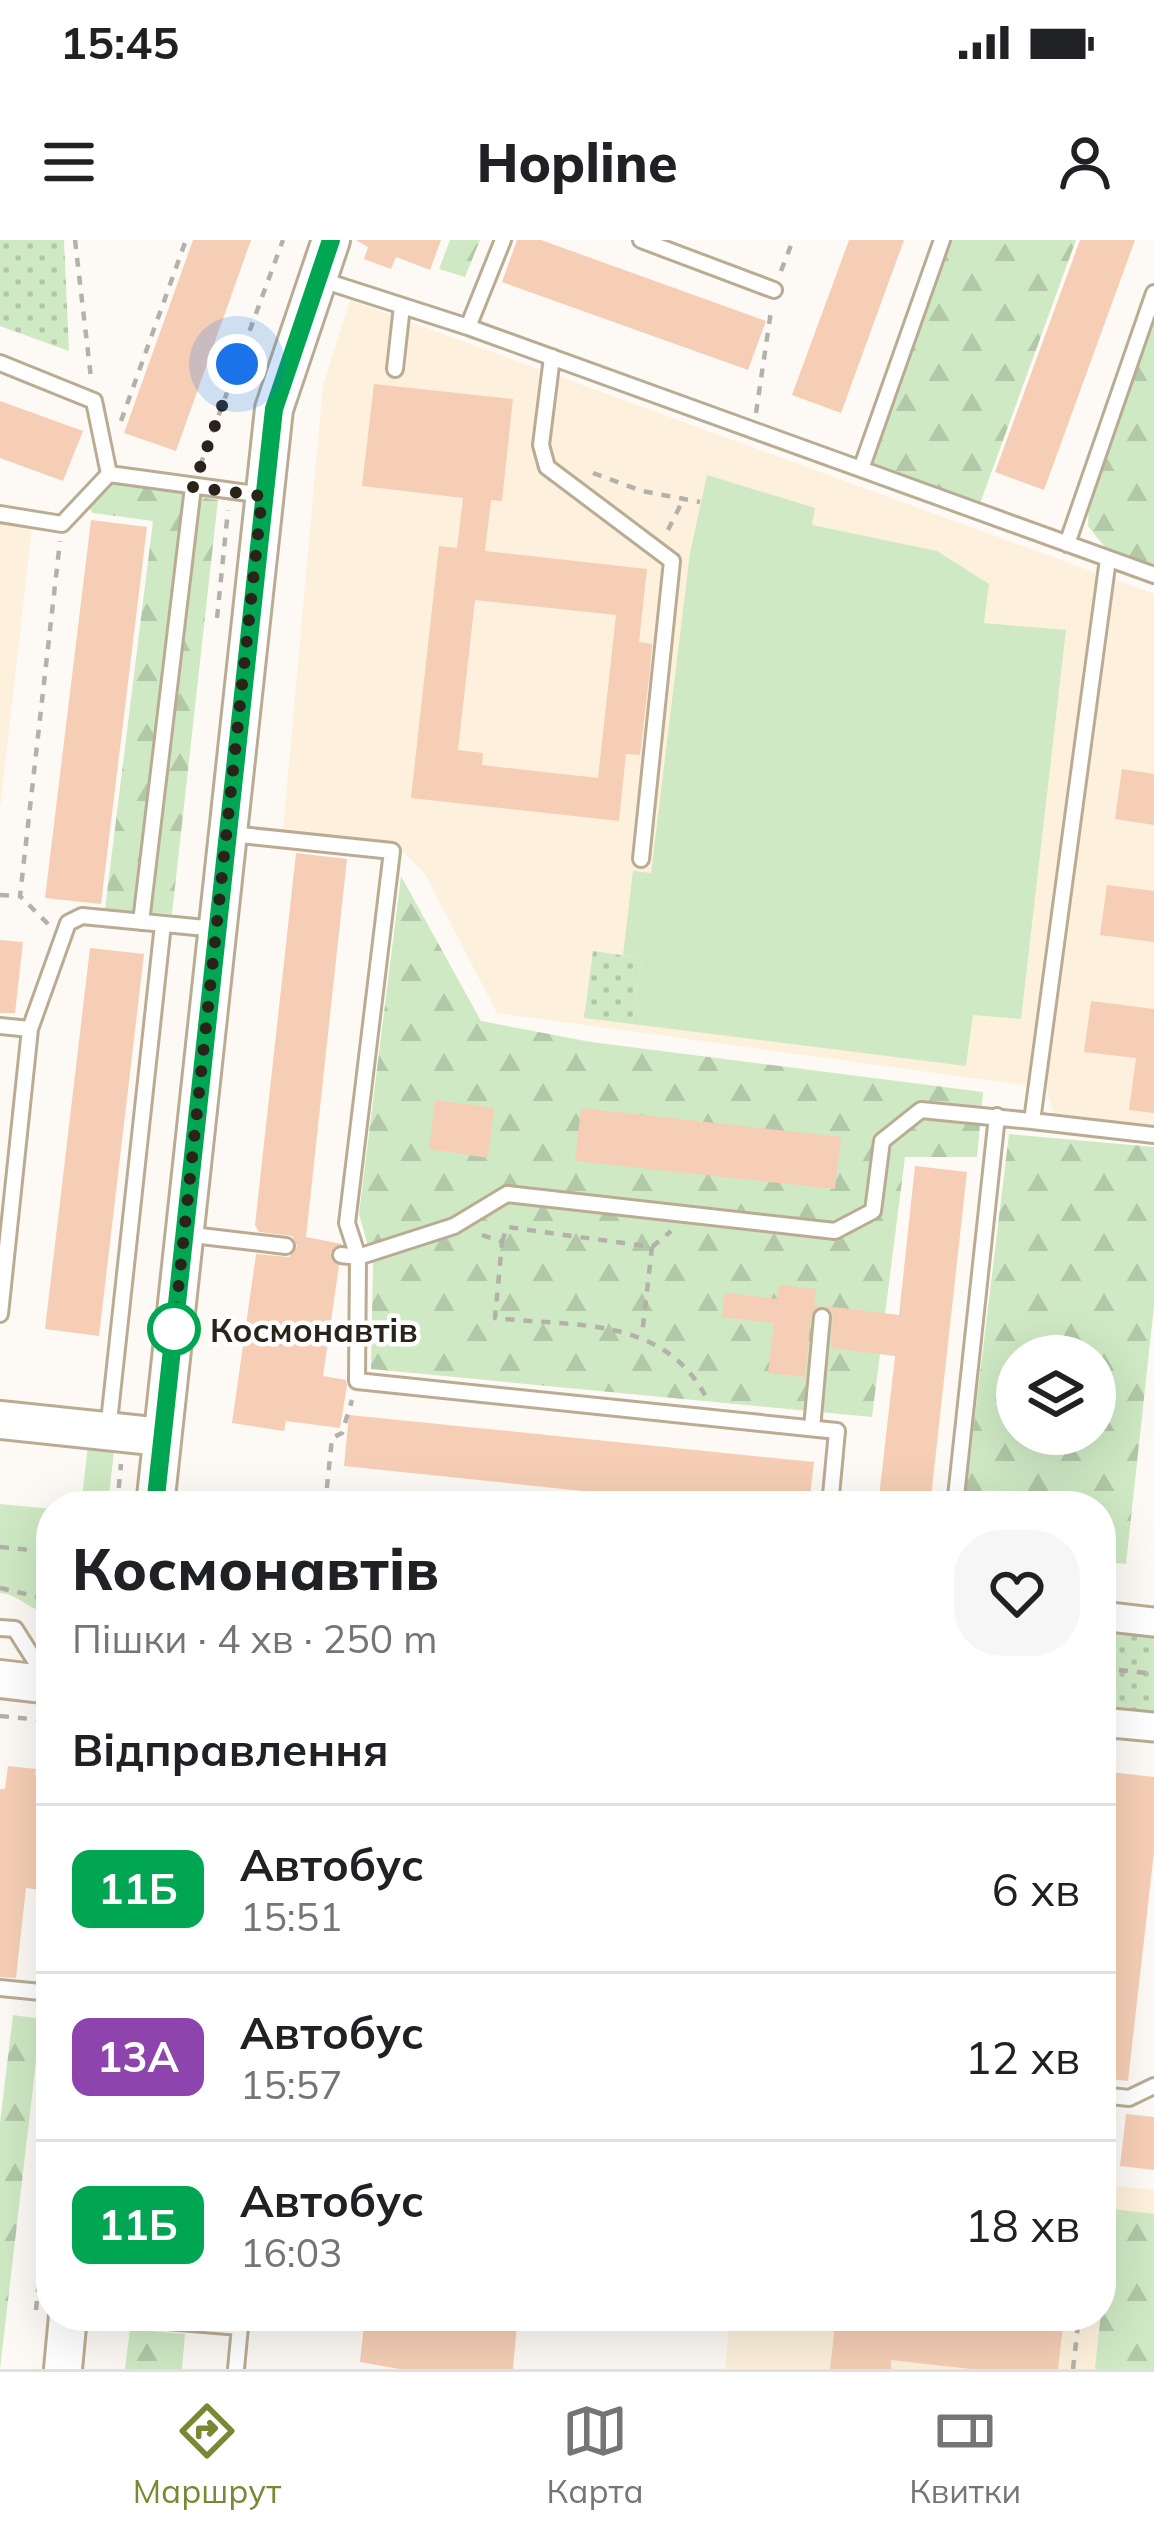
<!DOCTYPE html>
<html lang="uk">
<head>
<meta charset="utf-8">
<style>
	body { margin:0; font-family:Mulish,sans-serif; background:#f6f6f6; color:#202124; height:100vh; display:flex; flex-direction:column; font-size:45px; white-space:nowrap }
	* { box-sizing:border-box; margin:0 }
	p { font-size:39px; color:#757577 }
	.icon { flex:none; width:66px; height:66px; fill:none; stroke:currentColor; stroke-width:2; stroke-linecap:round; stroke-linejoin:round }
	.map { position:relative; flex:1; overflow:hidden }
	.details { position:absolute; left:36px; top:1251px; width:1080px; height:840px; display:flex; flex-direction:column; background:#fff; border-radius:48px; box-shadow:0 12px 48px #0002 }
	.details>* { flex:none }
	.badge { padding:0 24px; border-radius:18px; font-size:42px; line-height:78px }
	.buttons { position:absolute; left:996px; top:1095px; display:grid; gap:24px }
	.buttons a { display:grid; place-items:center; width:120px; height:120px; border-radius:50%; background:#fff; box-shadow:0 12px 48px #0002; font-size:60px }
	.you { position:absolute; width:60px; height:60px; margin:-30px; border:9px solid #fff; border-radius:50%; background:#1a73e8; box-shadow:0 0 0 18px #1a73e833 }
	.map>.badge { position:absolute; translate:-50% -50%; box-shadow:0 0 0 6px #fff }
	h2 { padding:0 36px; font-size:45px; line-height:108px }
	.round { display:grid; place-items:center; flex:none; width:126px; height:126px; border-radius:48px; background:#f6f6f6 }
	.head { display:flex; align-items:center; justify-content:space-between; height:204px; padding:0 36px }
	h1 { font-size:57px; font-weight:800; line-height:90px }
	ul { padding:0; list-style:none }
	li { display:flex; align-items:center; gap:36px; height:168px; padding:0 36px; border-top:3px solid #e0e0e0 }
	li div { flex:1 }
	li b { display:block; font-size:45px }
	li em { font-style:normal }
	li .badge { min-width:132px; font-weight:700; text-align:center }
	.status { display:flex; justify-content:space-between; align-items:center; height:84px; padding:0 60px; background:#fff; direction:ltr }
	.status svg { height:33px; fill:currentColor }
	header { display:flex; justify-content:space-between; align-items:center; height:156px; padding:0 36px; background:#fff; font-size:54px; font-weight:800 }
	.tabs { display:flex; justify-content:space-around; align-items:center; height:168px; border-top:3px solid #e0e0e0; background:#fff; font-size:33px; color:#757577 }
	.tabs a { display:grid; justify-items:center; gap:6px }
	.tabs .on { color:#7c8734 }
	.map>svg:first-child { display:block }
</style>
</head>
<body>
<div class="status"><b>15:45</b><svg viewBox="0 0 49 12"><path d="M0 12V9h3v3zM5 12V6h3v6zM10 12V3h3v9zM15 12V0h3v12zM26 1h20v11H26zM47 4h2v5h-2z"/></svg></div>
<header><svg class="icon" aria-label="menu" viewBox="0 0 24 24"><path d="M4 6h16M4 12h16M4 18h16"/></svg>Hopline<svg class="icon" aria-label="person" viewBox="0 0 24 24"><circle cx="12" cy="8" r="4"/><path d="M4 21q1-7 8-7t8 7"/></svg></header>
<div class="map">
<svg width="1154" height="2129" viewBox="0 0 1154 2129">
	<defs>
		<pattern id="forest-firs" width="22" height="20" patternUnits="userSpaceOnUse" patternTransform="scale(3)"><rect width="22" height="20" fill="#cfe9c4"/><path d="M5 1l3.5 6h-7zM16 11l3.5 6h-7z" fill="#b2c8a8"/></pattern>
		<pattern id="park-dots" width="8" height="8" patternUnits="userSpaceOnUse" patternTransform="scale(3)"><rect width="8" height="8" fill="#cfe9c4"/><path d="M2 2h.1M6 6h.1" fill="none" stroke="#b2c8a8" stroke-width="1.8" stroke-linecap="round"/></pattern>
	</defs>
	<rect width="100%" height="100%" fill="#fdfaf5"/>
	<path fill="#fdf1dd" d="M350 60 1154 354V887L1054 876 1046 848 497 773 425 634 393 602 283 589 323 145Z
		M0 263 34 270 0 569Z
		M1101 1872 1117 1874 1109 1945 1154 1950V2129H725L730 2076H1101Z"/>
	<path fill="#cfe9c4" d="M707 235 815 268 812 285 937 311 989 344 984 383 1066 390 1021 779 973 775 966 826 632 784 641 718 623 715 633 631 651 633 690 313Z
		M88 1205 114 1210 108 1266H81Z
		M0 1264 51 1269V1373C28 1371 21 1355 0 1353Z"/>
	<path fill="url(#forest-firs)" fill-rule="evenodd" d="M450 0H480L465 37 439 29Z
		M944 0H1076L978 269 864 229Z
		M1154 73V327L1108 311 1088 286 1089 264Z
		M114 242 218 260 172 674 105 669 153 281 93 273 88 267Z
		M401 636 481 781 591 802 983 852 977 917H905L872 1177 371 1129 373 1024 359 974Z
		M1009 894 1154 907V1066L1126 1324 1101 1321V1266H964ZM1017 1116H1095V1194H1017Z
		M13 1775 41 1779 0 2129V1883Z
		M1112 1969 1154 1974V2129H1095Z
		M130 2089 185 2094 182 2129H125Z"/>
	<path fill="url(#park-dots)" d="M0 0H64L69 111 0 86Z
		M593 711 641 718 632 784 584 778Z
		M1101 1389 1154 1395V1472L1101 1466Z"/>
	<path fill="#f6ceb5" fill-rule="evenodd" d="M193 0H251L176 211 124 193Z
		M356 0H441L430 30 396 17 391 29 364 19 368 7Z
		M517 0H541L766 81 748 130 502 42Z
		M849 0H904L841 173 792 155Z
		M1080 0H1135L1044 250 995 232Z
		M374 144 513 159 502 261 491 260 485 311 647 329 639 402 652 404 650 429 640 515 626 514 619 581 411 558 439 306 457 308 463 258 362 246ZM475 360 616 375 598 538 482 525 483 513 458 510Z
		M0 161 83 191 63 241 0 218Z
		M91 280 147 287 101 664 45 658Z
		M1122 529 1154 534V585L1115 579Z
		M296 613 347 619 306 997 342 1004 330 1013 339 1026 323 1136 346 1140 347 1145 340 1188 286 1181 284 1191 232 1183 256 1014 289 1017 297 1006 292 996 259 992 255 985Z
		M1107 645 1154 651V702L1100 695Z
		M0 700 23 702 15 773H0Z
		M90 708 144 714 99 1096 45 1089Z
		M1091 761 1154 769V873L1129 870 1136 818 1084 812Z
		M435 860 494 868 488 918 429 909Z
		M581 868 841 897 835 949 575 921Z
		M915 926 967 932 930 1266H878L895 1116 831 1108 833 1077 825 1066 899 1075Z
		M779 1045 816 1049 814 1065 821 1066 811 1075 805 1137 768 1133 774 1083 722 1077 725 1053 777 1059Z
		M349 1175 814 1222 809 1266H727L344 1226Z
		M8 1526 36 1529 35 1535 51 1537V1612H45L41 1650 26 1648 16 1738 0 1737V1549H5Z
		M1110 1532 1154 1537V1612L1128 1841 1101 1838V1616Z
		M1126 1874 1154 1877V1930L1120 1926Z
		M365 2076H479L517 2084 513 2129H399L360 2122Z
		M836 2076H1064L1058 2129H971L891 2120V2129H830Z"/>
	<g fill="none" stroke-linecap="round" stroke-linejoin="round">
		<defs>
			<path id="service" d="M641 0 774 50
				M322 40 468 87 1154 335
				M468 87 503 0
				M552 117 541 205 547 227 672 321 641 619
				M0 123 94 161 109 234 62 284 0 274
				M395 129 402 66
				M861 229 942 0
				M109 234 263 255
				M1067 304 1154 53
				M1108 319 1032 881 1154 895
				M231 594 392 611 347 983 358 1017 357 1141 837 1191 830 1266
				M141 682 193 247
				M0 786 30 789
				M184 994 286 1006
				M341 1015 358 1017 454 986 507 954 835 991 873 971 882 901 921 870 1032 881
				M0 1074 30 789 68 683 82 676 216 689
				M812 1188 822 1077
				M108 1191 163 684
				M955 1266 997 876
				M0 1388 15 1389 46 1438
				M0 1748 51 1753
				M1101 1855 1129 1858 1154 1846
				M106 2076 240 2087
				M236 2129 241 2076"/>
			<path id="minor" d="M1101 1376 1154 1382
				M1101 1482 1154 1487"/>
			<path id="tertiary" d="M0 1180 162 1197
				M155 1266 274 169 331 0
				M0 1439 51 1445
				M63 2129 68 2076"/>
		</defs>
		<use href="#service" stroke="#baac93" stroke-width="20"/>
		<use href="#minor" stroke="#baac93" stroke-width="33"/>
		<use href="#tertiary" stroke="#baac93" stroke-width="42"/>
		<path stroke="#b4b0aa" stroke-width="4.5" stroke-dasharray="9 9" stroke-linecap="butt" d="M75 0 91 138
			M781 31 793 0
			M756 173 771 71
			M121 181 186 0
			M200 226 283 0
			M593 233 642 251 700 262
			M668 290 684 258
			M217 378 228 270
			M0 655 20 656
			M48 684 20 656 60 301
			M482 995 502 1002 495 1078C576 1087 663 1076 706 1157
			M502 1002 507 987 652 1007 642 1095
			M652 1007 671 991
			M189 1254 296 1266
			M117 1266 121 1224
			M325 1266 332 1198 342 1193 352 1160
			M0 1307 51 1312
			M0 1348 51 1360
			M1101 1428 1154 1434
			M1101 1452 1119 1454
			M0 1476 51 1481
			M36 2070 51 1921
			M1073 2129 1079 2076"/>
		<use href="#service" stroke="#fff" stroke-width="14"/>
		<use href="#minor" stroke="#fff" stroke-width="27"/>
		<use href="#tertiary" stroke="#fff" stroke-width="36"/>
	</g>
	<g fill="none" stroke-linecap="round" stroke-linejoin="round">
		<defs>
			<path id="line" d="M155 1266 274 169 331 0"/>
		</defs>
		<use href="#line" stroke="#fff" stroke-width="27"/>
		<use href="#line" stroke="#00a651" stroke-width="18"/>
		<path stroke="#29231a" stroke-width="12" stroke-dasharray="0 21.6" d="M174 1089 262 256 193 247 237 124"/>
	</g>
	<circle fill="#fff" stroke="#00a651" stroke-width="6" cx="174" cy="1089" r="24"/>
	<g text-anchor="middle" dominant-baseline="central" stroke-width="9" stroke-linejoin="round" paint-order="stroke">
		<g font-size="33" font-weight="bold" fill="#29231a" stroke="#fff" text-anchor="start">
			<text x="210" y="1089">Космонавтів</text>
		</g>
	</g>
</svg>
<div class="buttons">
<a><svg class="icon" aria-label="layers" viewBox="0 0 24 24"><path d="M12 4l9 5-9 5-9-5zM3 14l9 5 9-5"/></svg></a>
</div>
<div class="you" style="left:237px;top:124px"></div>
<section class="details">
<div class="head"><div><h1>Космонавтів</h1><p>Пішки · 4 хв · 250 m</p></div><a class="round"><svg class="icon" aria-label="heart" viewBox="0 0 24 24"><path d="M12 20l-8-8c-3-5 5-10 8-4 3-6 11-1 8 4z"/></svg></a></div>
<h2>Відправлення</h2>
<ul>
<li><span class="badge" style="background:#00a651;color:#fff">11Б</span><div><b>Автобус</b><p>15:51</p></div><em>6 хв</em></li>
<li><span class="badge" style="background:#8e44ad;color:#fff">13А</span><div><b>Автобус</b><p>15:57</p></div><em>12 хв</em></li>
<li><span class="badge" style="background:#00a651;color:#fff">11Б</span><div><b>Автобус</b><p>16:03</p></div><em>18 хв</em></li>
</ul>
</section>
</div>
<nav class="tabs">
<a class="on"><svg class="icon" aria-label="directions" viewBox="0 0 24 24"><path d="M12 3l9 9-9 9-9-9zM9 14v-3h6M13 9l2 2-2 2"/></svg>Маршрут</a>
<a><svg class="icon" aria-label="map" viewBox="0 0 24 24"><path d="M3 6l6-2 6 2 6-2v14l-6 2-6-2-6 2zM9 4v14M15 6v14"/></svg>Карта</a>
<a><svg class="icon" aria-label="tickets" viewBox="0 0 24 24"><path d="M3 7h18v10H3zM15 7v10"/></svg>Квитки</a>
</nav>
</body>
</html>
